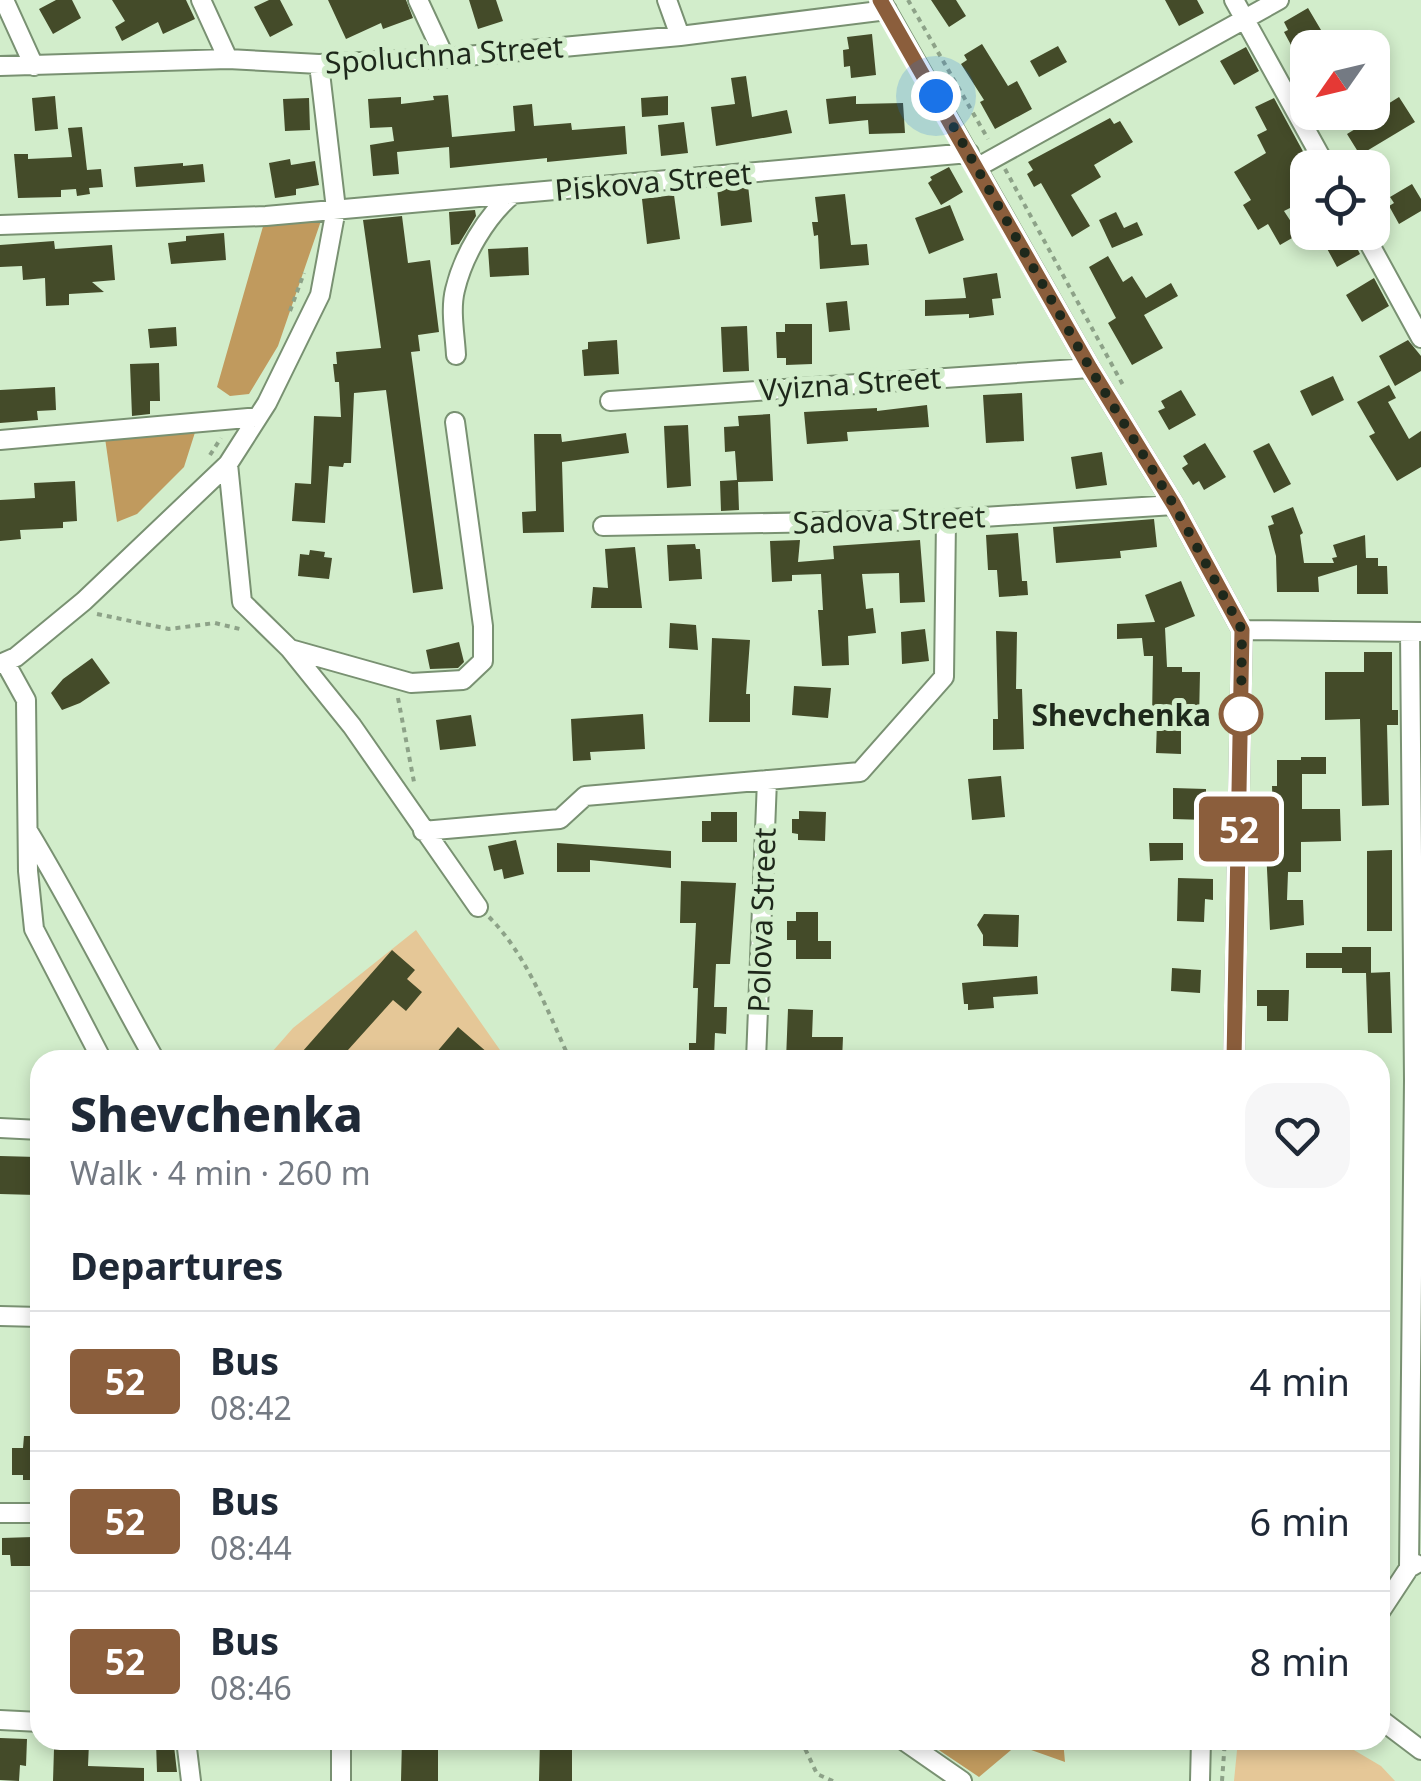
<!DOCTYPE html>
<html lang="en">
<head>
<meta charset="utf-8">
<style>
	body { margin:0; font-family:"Noto Sans",sans-serif; background:#f6f6f7; color:#1f2937; height:100vh; display:flex; flex-direction:column; font-size:38px; white-space:nowrap }
	* { box-sizing:border-box; margin:0 }
	p { font-size:32px; color:#747a83 }
	.icon { flex:none; width:55px; height:55px; fill:none; stroke:currentColor; stroke-width:2; stroke-linecap:round; stroke-linejoin:round }
	.map { position:relative; flex:1; overflow:hidden }
	.side { position:absolute; left:30px; top:1050px; width:1360px; height:700px; display:flex; flex-direction:column; background:#fff; border-radius:30px; box-shadow:0 5px 15px #0003 }
	.side>* { flex:none }
	.badge { padding:0 20px; border-radius:8px; font-size:35px; line-height:65px }
	.needle { width:65px; rotate:236deg }
	.tools { position:absolute; left:1290px; top:30px; display:grid; gap:20px }
	.tools a { display:grid; place-items:center; width:100px; height:100px; border-radius:20px; background:#fff; box-shadow:0 5px 15px #0003; font-size:50px }
	.you { position:absolute; width:50px; height:50px; margin:-25px; border:8px solid #fff; border-radius:50%; background:#1a73e8; box-shadow:0 0 0 15px #1a73e833 }
	.map>.badge { position:absolute; translate:-50% -50%; box-shadow:0 0 0 5px #fff }
	h2 { padding:0 40px; font-size:38px; line-height:90px }
	.round { display:grid; place-items:center; flex:none; width:105px; height:105px; border-radius:30px; background:#f6f6f7 }
	.summary { display:flex; align-items:center; justify-content:space-between; height:170px; padding:0 40px }
	h1 { font-size:48px; font-weight:800; line-height:75px }
	ul { padding:0; list-style:none }
	li { display:flex; align-items:center; gap:30px; height:140px; padding:0 40px; border-top:2px solid #e0e1e3 }
	li div { flex:1 }
	li b { display:block; font-size:38px }
	li em { font-style:normal }
	li .badge { min-width:110px; font-weight:700; text-align:center }
	.map>svg:first-child { display:block }
</style>
</head>
<body>
<div class="map">
<svg width="1421" height="1781" viewBox="0 0 1421 1781">
	<rect width="100%" height="100%" fill="#d2edcb"/>
	<path fill="#e5c797" d="M416 930 507 1060H265L293 1028Z
		M1238 1740H1337L1381 1766 1395 1781H1234Z"/>
	<path fill="#c09a5e" d="M324 212 278 346 249 394 230 396 217 387 266 216Z
		M198 423 184 467 137 514 117 522 104 431Z
		M924 1740H1063L1065 1762 1017 1745 979 1777Z"/>
	<path fill="#444b29" d="M56 0H72L81 18 53 34 39 9Z
		M112 0H186L195 19 163 34 158 22 122 41 115 27 125 21Z
		M269 0H280L293 25 270 37 254 7Z
		M328 0H406L413 18 383 29 381 23 346 39Z
		M469 0H496L503 21 478 29Z
		M931 0H956L966 16 949 27Z
		M1165 0H1197L1204 13 1179 26Z
		M1308 8 1321 30 1291 45 1284 32 1288 30 1284 22Z
		M872 34 876 75 851 78 850 66 844 67 843 50 849 49 847 37Z
		M982 44 1008 86 1017 81 1032 109 995 129 980 102 984 100 961 64 967 60 964 55Z
		M1058 46 1067 62 1039 77 1030 61Z
		M1246 47 1259 71 1234 85 1220 61Z
		M746 76 752 117 787 110 792 133 716 146 711 107 735 104 731 78Z
		M448 95 452 137 515 131 513 106 532 104 534 126 571 123 572 130 625 126 627 154 547 162V158L450 168 449 147 397 152 399 174 373 176 370 145 394 141 392 127 370 128 368 99 401 97V104L434 100 433 96Z
		M55 96 58 129 35 131 32 98Z
		M668 96V115L642 117 641 98Z
		M856 96V104L903 103 905 133 869 134 868 120 829 124 826 99Z
		M1399 97 1415 122 1360 155 1347 134 1385 111 1383 107Z
		M309 98 310 130 285 131 283 99Z
		M1274 98 1312 168H1308V199L1284 211 1299 234 1280 245 1268 224 1258 230 1243 205 1251 200 1234 172 1266 153 1257 135 1267 130 1255 107Z
		M1110 118 1114 124 1120 121 1133 142 1094 165 1101 177 1071 195 1090 226 1072 237 1041 183 1034 187 1027 174 1033 170 1028 162Z
		M684 122 688 153 661 156 658 125Z
		M82 127 87 170 101 169 103 187 89 188 90 194 77 196 76 189 61 190V197L18 198 14 154H28V159L72 157 68 128Z
		M290 159 291 165 315 161 319 185 296 189V195L275 198 269 163Z
		M183 163V166L203 164 205 182 136 187 134 167Z
		M949 167 963 192 941 205 928 183 932 180 930 177Z
		M1412 184 1421 199V211L1399 224 1389 206 1394 203 1390 197Z
		M748 185 752 222 721 226 717 188Z
		M845 194 851 245 867 244 869 265 820 269 818 235 814 236 812 222H818L815 197Z
		M674 195 680 239 647 244 642 199Z
		M950 205 964 240 929 254 915 218Z
		M475 210 476 216 459 244 451 245 449 212Z
		M1116 212 1124 228 1137 222 1143 235 1112 248 1099 220Z
		M402 216 408 263 430 260 439 332 418 335 420 351 411 352 443 589 413 593 386 390 354 393 351 463H344L343 467 329 466 325 523 292 521 295 483 311 484 314 416 341 417 339 382H335L333 364H337L336 352 381 348 363 220Z
		M1318 232H1349L1360 254 1337 267Z
		M224 233 226 260 171 264 168 243 186 241V236Z
		M54 241 55 249 112 245 115 280 92 282 104 292 69 294V305L46 306 45 278 23 280 22 266 0 267V245Z
		M528 247 529 275 490 277 488 249Z
		M1108 256 1123 282 1132 276 1146 298 1171 283 1178 296 1144 315 1163 348 1132 365 1108 323 1116 318 1089 267Z
		M997 273 1001 298 992 299 994 315 969 318V314L925 316V300L966 298 963 278Z
		M1374 278 1389 306 1362 322 1346 295Z
		M847 301 850 330 829 332 826 303Z
		M785 324H812V364L786 365V358H777L776 332H785Z
		M747 326 749 371 723 372 721 327Z
		M176 327 177 346 150 348 148 329Z
		M617 340 619 374 584 376 582 350 588 349V342Z
		M1408 340 1421 356V371L1395 386 1379 356Z
		M159 363 160 401H150V414L132 416 130 364Z
		M1333 376 1344 400 1312 416 1300 391Z
		M1389 385 1396 398 1388 402 1409 439 1421 431V467L1397 481 1369 436 1375 433 1357 402Z
		M55 387 56 410 37 411 38 420 0 423V390Z
		M1181 390 1196 415 1169 430 1158 411 1165 408 1161 401Z
		M1022 393 1024 441 986 443 983 395Z
		M927 405 929 427 847 432 848 441 807 444 804 412 877 408V411Z
		M770 414 773 481 738 482 739 510 721 511 720 481 737 480 735 451 725 452 724 427 739 426 738 416Z
		M688 425 691 486 667 488 664 426Z
		M626 433 629 453 562 462 564 532 523 533 522 512 536 511 534 434H561L562 442Z
		M1205 443 1226 477 1204 490 1199 481 1193 485 1182 468 1188 464 1183 456Z
		M1269 443 1291 484 1274 493 1253 451Z
		M1102 452 1107 485 1076 489 1071 457Z
		M75 481 77 521 63 522V528L20 530 21 539 0 541V500L35 498 34 483Z
		M1293 507 1303 533 1300 535 1304 563H1334L1332 558 1337 557 1333 545 1365 535 1366 558H1378V566H1387L1388 594H1357V565L1318 577 1319 592H1277L1276 556 1268 526 1274 524 1271 516Z
		M1154 519 1157 547 1120 551 1121 558 1056 563 1053 527Z
		M1018 533 1022 581H1027L1028 595 999 597 997 570H988L986 535Z
		M800 540 798 562 834 559 833 546 920 540 925 602 900 603 899 573 862 574 866 609 873 608 876 633 848 636 849 665 822 666 818 610H823L821 574 792 575V581L772 582 770 541Z
		M695 544 696 549H700L702 579 669 581 667 545Z
		M635 547 642 608H591L593 587 608 588 605 549Z
		M310 550 325 552 324 557 332 558 329 579 298 576 300 554 309 555Z
		M1181 581 1195 616 1165 628 1167 667H1182V672H1200L1199 721H1192V729H1181V754L1156 753 1157 720H1152L1153 656H1144L1142 638 1117 639V624L1155 622 1145 595Z
		M670 623 696 625 698 650 669 648Z
		M925 629 929 661 902 664 901 632Z
		M996 631 1017 632 1016 689H1022L1024 749 993 750V719H998Z
		M712 638 750 640 746 694H750V722H709Z
		M459 642 464 662 458 668 430 669 426 650Z
		M1364 652H1392V710H1398V725H1387L1389 805 1362 806 1360 719 1325 720V672H1364Z
		M92 658 110 683 80 703 62 710 51 693 63 679Z
		M794 686 831 688 828 718 792 715Z
		M643 714 645 749 590 752 591 760 573 761 571 719Z
		M471 715 476 746 440 750 436 720Z
		M1301 757H1326V774H1302V809H1340L1341 841 1301 842V872H1288L1287 900H1303L1304 925 1270 930 1266 849 1274 848 1272 786H1277V760H1301Z
		M1001 776 1005 817 972 820 968 779Z
		M1173 788 1206 789V820L1173 819Z
		M799 811 826 812 825 841 798 840V834L792 833V819H799Z
		M711 812H737V842H702V821H711Z
		M516 840 524 874 504 879 502 869 494 871 488 846Z
		M557 843 671 851V868L590 860V872H557Z
		M1149 843H1183V860L1150 861Z
		M1392 850V931H1367V851Z
		M1178 878 1213 879V900L1205 899 1204 922 1177 921Z
		M681 881 736 883 730 964H716L714 1007H727L726 1034 715 1033 714 1058 689 1057V1043H696L698 988H693L696 923H680Z
		M796 912H818V941H831V959H796V940H787V921H796Z
		M984 914 1019 915 1018 947 983 946V935L977 925Z
		M1342 947H1371V973H1342V968H1306V953H1342Z
		M392 950 415 970 407 979 422 992 406 1011 393 1000 339 1060H295Z
		M1172 968 1201 970 1200 993 1171 991Z
		M1390 972 1392 1033H1368L1366 973Z
		M1037 976 1038 994 993 997 994 1008 968 1010V1004H964L962 983Z
		M1257 990H1289L1288 1021H1267V1006H1257Z
		M788 1009 813 1010 812 1037H843L842 1060H786Z
		M458 1027 496 1060H430Z
		M0 1156 37 1157 36 1195 0 1194Z
		M24 1436H40V1480H23V1475H12V1448H23Z
		M33 1537 34 1566H11L10 1555H2V1538Z
		M0 1738 27 1739 26 1766 20 1765 19 1781 0 1780Z
		M402 1740H438V1781H401Z
		M540 1740H572V1781H539Z
		M170 1741 174 1746 177 1772H157L156 1742Z
		M62 1742 89 1743 88 1766 144 1768V1781H53L54 1749H62Z"/>
	<g fill="none" stroke-linecap="round" stroke-linejoin="round">
		<defs>
			<path id="minor" d="M4 0 34 66
				M201 0 228 59
				M418 0 445 58
				M667 0 680 36
				M881 0 1090 368 1174 505 1242 630 1234 1060
				M1234 0 1327 168
				M0 66 228 59 319 64 445 58 680 36 887 10
				M978 167 1279 0
				M0 225 266 216 969 153
				M1363 232 1421 338
				M456 355C455 335 450 310 455 290 463 256 486 216 513 194
				M610 401 1090 368
				M0 440 258 417
				M228 464 242 602 290 649 352 726 478 907
				M603 526 935 520 1174 505
				M1242 630 1421 632
				M290 649 411 683 463 680 483 661V626L455 422
				M5 662 26 700 28 871 34 929 102 1060
				M0 664 16 657 84 601 228 464 267 403 320 295 336 209 319 64
				M28 831C73 905 112 984 155 1060
				M423 831 560 819 585 796 860 772 944 677 946 520
				M756 1060 767 780
				M0 1128 40 1130
				M0 1316 40 1317
				M0 1513H40
				M1409 1568 1414 1080 1410 632
				M1380 1612 1409 1568 1416 1564
				M1380 1719 1421 1750
				M0 1720 40 1722
				M186 1740 191 1781
				M341 1740V1781
				M903 1740 962 1781
				M1200 1781 1201 1740"/>
		</defs>
		<use href="#minor" stroke="#799172" stroke-width="22"/>
		<path stroke="#8da288" stroke-width="4" stroke-dasharray="5 5" stroke-linecap="butt" d="M908 0 988 139
			M1005 169 1123 385
			M290 311 304 273
			M210 455 221 438
			M97 614 169 629 215 623 244 630
			M398 698 414 782
			M489 917C527 955 548 1012 570 1060
			M801 1740 817 1774 833 1781
			M1222 1781 1225 1740"/>
		<use href="#minor" stroke="#fff" stroke-width="18"/>
	</g>
	<g fill="none" stroke-linecap="round" stroke-linejoin="round">
		<defs>
			<path id="line" d="M880 0 1090 368 1174 505 1242 630 1234 1060"/>
		</defs>
		<use href="#line" stroke="#fff" stroke-width="22"/>
		<use href="#line" stroke="#8b5e3c" stroke-width="15"/>
		<path stroke="#1e281b" stroke-width="10" stroke-dasharray="0 18" d="M936 96 1090 368 1174 505 1242 630 1241 714"/>
	</g>
	<circle fill="#fff" stroke="#8b5e3c" stroke-width="5" cx="1241" cy="714" r="20"/>
	<g text-anchor="middle" dominant-baseline="central" stroke-width="10" stroke-linejoin="round" paint-order="stroke">
		<g font-size="30" fill="#1e281b" stroke="#d2edcb">
			<text transform="translate(444 54) rotate(-4)">Spoluchna Street</text>
			<text transform="translate(653 181) rotate(-5)">Piskova Street</text>
			<text transform="translate(850 383) rotate(-4)">Vyizna Street</text>
			<text transform="translate(889 519) rotate(-2)">Sadova Street</text>
			<text transform="translate(761 920) rotate(-88)">Polova Street</text>
		</g>
		<g font-size="30" font-weight="bold" fill="#1e281b" stroke="#d2edcb" text-anchor="end">
			<text x="1211" y="714">Shevchenka</text>
		</g>
	</g>
</svg>
<div class="tools">
<a><svg class="needle" viewBox="-14 -14 28 28"><path d="M0-13l5 13h-10z" fill="#e53935"/><path d="M0 13l5-13h-10z" fill="#747a83"/></svg></a>
<a><svg class="icon" aria-label="locate" viewBox="0 0 24 24"><circle cx="12" cy="12" r="6"/><path d="M12 2v4M12 18v4M2 12h4M18 12h4"/></svg></a>
</div>
<div class="you" style="left:936px;top:96px"></div>
<b class="badge" style="left:1239px;top:829px;background:#8b5e3c;color:#fff">52</b>
<section class="side">
<div class="summary"><div><h1>Shevchenka</h1><p>Walk · 4 min · 260 m</p></div><a class="round"><svg class="icon" aria-label="heart" viewBox="0 0 24 24"><path d="M12 20l-8-8c-3-5 5-10 8-4 3-6 11-1 8 4z"/></svg></a></div>
<h2>Departures</h2>
<ul>
<li><span class="badge" style="background:#8b5e3c;color:#fff">52</span><div><b>Bus</b><p>08:42</p></div><em>4 min</em></li>
<li><span class="badge" style="background:#8b5e3c;color:#fff">52</span><div><b>Bus</b><p>08:44</p></div><em>6 min</em></li>
<li><span class="badge" style="background:#8b5e3c;color:#fff">52</span><div><b>Bus</b><p>08:46</p></div><em>8 min</em></li>
</ul>
</section>
</div>
</body>
</html>
